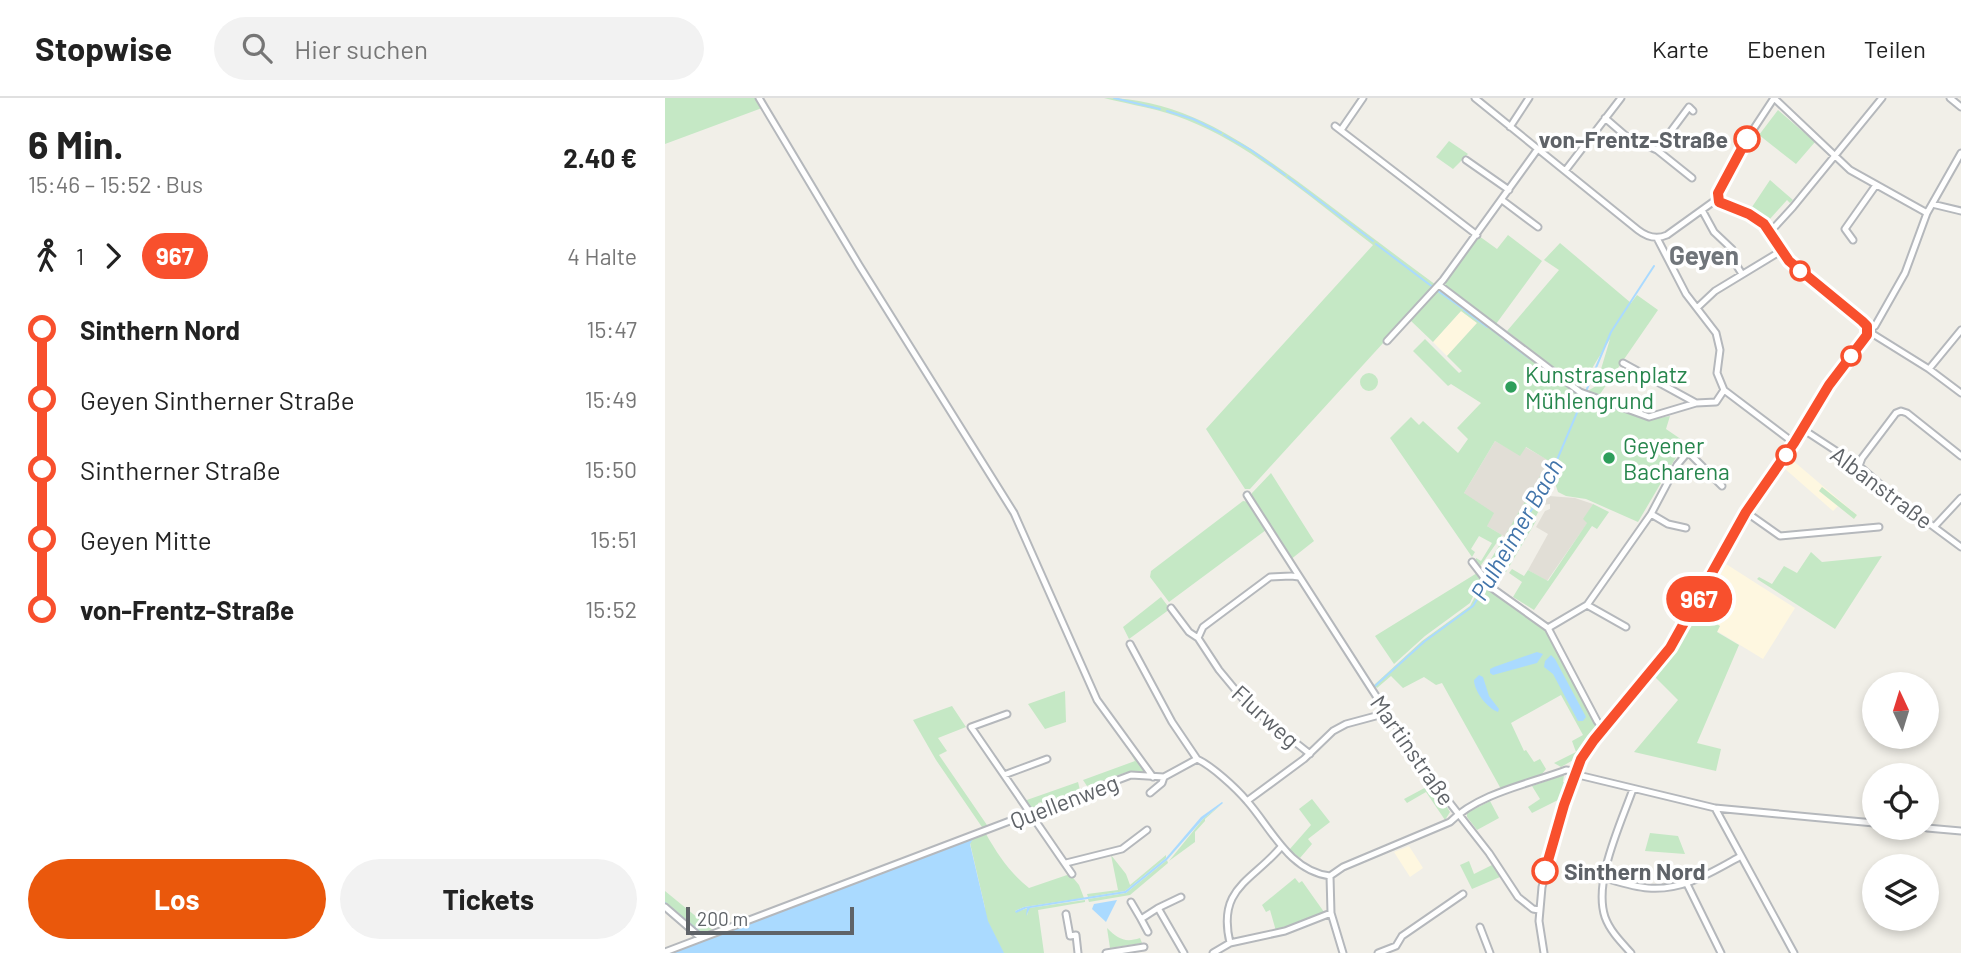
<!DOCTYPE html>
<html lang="de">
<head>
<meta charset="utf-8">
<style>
	body { margin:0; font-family:Barlow,sans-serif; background:#f2f2f2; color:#222; height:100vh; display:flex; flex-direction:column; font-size:26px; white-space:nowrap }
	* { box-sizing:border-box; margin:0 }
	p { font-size:23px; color:#767676 }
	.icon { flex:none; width:38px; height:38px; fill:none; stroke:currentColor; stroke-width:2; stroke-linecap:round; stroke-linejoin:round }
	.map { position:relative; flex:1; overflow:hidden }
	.side { display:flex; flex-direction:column; background:#fff; width:665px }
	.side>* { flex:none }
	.badge { padding:0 14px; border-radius:23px; font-size:24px; line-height:46px }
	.needle { width:46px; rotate:356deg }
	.tools { position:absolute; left:1197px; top:574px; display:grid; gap:14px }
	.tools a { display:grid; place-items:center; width:77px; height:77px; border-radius:50%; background:#fff; box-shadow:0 4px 10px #0003; font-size:35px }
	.scale { position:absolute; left:21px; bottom:18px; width:168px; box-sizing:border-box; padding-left:7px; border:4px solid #5f6368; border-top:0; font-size:19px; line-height:24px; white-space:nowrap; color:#5f6368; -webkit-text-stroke:5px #fff; paint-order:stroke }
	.map>.badge { position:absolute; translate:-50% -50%; box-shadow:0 0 0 4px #fff }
	.legs { display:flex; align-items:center; gap:10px; height:77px; padding:0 28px; font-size:23px }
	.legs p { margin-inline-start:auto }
	.summary { display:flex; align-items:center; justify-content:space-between; height:119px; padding:0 28px }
	h1 { font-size:38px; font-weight:700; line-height:52px }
	.primary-button { display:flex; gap:14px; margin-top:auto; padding:14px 28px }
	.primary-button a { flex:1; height:80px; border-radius:42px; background:#ea580c; color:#fff; font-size:28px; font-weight:700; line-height:80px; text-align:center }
	.primary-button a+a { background:#f2f2f2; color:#222 }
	ul { padding:0 28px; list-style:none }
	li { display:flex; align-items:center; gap:24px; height:70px; font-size:26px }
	li i { display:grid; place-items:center; width:10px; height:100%; margin:0 9px; background:currentColor }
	li i::after { content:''; width:18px; height:18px; margin:-9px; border:5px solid; border-radius:50%; background:#fff }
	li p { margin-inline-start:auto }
	li:first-child i { background:linear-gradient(#0000 50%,currentColor 0) }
	li:last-child i { background:linear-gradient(currentColor 50%,#0000 0) }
	header { display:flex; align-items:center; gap:42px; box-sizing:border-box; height:98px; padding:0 35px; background:#fff; border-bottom:2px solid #e0e0e0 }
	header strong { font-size:33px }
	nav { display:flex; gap:38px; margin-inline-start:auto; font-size:24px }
	.search { width:490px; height:63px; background:#f2f2f2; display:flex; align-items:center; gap:18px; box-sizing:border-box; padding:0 24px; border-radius:38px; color:#767676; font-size:26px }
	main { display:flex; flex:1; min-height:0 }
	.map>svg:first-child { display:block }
</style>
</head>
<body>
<header>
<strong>Stopwise</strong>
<div class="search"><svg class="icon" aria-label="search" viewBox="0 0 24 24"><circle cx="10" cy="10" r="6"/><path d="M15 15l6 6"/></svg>Hier suchen</div>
<nav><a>Karte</a><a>Ebenen</a><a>Teilen</a></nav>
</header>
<main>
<section class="side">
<div class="summary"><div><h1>6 Min.</h1><p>15:46 – 15:52 · Bus</p></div><b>2.40 €</b></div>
<div class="legs"><svg class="icon" aria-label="walk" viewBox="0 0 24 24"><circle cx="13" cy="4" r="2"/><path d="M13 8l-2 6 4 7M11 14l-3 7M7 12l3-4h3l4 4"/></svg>1<svg class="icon" aria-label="forward" viewBox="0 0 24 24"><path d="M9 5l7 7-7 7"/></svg><b class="badge" style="background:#f8502d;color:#fff">967</b><p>4 Halte</p></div>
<ul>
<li><i style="color:#f8502d"></i><b>Sinthern Nord</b><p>15:47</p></li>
<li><i style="color:#f8502d"></i><span>Geyen Sintherner Straße</span><p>15:49</p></li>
<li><i style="color:#f8502d"></i><span>Sintherner Straße</span><p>15:50</p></li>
<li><i style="color:#f8502d"></i><span>Geyen Mitte</span><p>15:51</p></li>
<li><i style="color:#f8502d"></i><b>von-Frentz-Straße</b><p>15:52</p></li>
</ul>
<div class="primary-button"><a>Los</a><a>Tickets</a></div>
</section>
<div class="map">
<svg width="1296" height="855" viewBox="0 0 1296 855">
	<rect width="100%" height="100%" fill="#f1efe8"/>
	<path fill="#fef7e0" d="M796 213 812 225 782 258 768 244Z
		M1126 361 1192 417 1189 421 1173 408 1168 413 1119 370Z
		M1061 466 1130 510 1098 561 1052 533 1035 515Z
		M744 748 758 770 745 779 729 754Z"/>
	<path fill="#e1ded6" d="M830 343 855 357 860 349 885 363 840 439 822 428 799 395Z
		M884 398 910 400 928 406 919 421 923 424 882 483 863 472 883 436 871 429 880 413 885 411V406L878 407Z"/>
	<path fill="#c5e8c5" d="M0 0H91L97 10 0 46Z
		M439 0C525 0 593 54 659 103 696 131 733 159 771 187L585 391H580L541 331 708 147C649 103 590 49 522 22 496 11 466 7 439 0Z
		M1113 12 1150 44 1131 66 1094 37Z
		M784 43 803 56 788 71 771 59Z
		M1105 82 1128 102 1125 105 1122 102 1104 122 1085 112Z
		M843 137 877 163 831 226 780 188 781 182 814 138 832 151Z
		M895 145 966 205 972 197 993 212 933 299 921 294 931 288 945 241 915 290 842 233 894 172 879 162Z
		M774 190 912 297 987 321 1005 318 1001 331 1020 344 973 424 921 401 901 398 893 394 890 385 894 374 885 370V372L892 375C884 391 877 407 869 422L871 423 841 474 838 472 828 487 819 478V473L884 363 861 349 855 358 830 343 799 395 829 415 822 428 837 437 814 470 810 465 811 460 816 463 827 445 814 438 806 451 810 454 807 459 725 340 746 319 754 327 758 323 793 355 803 341 792 330 816 305 786 286 783 288 748 253 760 241 794 275 797 273 782 258 812 225 796 213 768 244 745 222Z
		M695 284a9 9 0 1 1 18 0a9 9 0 1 1-18 0Z
		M606 375 649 443 625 462 587 402V395Z
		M1157 389 1192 417 1189 421 1154 393Z
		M578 403 584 404 601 432 504 504 485 479 486 473Z
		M928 406 944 414 932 431 927 428 869 512 848 499 857 484 844 475 847 471 859 478 863 472 883 483 922 425 918 421Z
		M1146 454 1157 464 1217 458 1170 531 1092 481 1094 479 1107 486 1119 468 1132 475Z
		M812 475 816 481 805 505 760 538 729 566 710 538Z
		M818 484C835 502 861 511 878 530 901 555 916 599 932 630L909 659 910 661 896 669 889 665 911 654 907 643 918 637 896 597 846 625 859 653 861 652 869 664 875 661 881 671 877 676 836 691 777 585 771 587 759 579 738 590 726 578 712 590 709 587 757 543 805 508Z
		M496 499 505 511 464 541 458 529Z
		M1033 509 1036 511 1035 515 1055 528 1052 534 1074 547 1032 645 1056 651 1051 673 969 654 1013 602 989 578 1010 548Z
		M400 593 401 624 380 631 363 606Z
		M287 608 301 629 273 640 282 653 274 657 324 730 319 732 271 662 248 622Z
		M463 651 481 673 479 675 462 674 422 688 418 682 470 663Z
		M899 677 898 684H902L897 700 867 715 863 709 875 701 867 688Z
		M413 684 415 692 378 706 376 704 373 705V708L365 711 359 703Z
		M767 686 785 714 780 722 761 694 742 705 739 701Z
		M647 701 665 724 643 741 647 746 635 760 624 752 646 727 634 711Z
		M825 703 834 720 812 732 802 719V715Z
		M558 705 540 721V723L530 734V744L504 763 538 721Z
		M985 735 1013 738 1020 756 980 753Z
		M321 736C333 757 345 775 364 790L405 776 414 787 419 800 359 809 350 813 351 814 363 810 362 818 364 810 420 802V804L373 812 379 855H228L320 810 305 745 308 741Z
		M446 757 461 776 465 787 501 757V760L460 793 423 799 422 796 453 792Z
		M502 762 503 765 465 797 424 804 423 801 461 795Z
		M804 763 809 776 827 767 835 779 807 791 795 767Z
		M630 780 634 785 637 783 659 814 611 833 605 812 601 814 597 807Z
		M0 793 50 834 38 839 0 807Z
		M442 830C453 841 460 845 475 840L477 845 445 850Z"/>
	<path fill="#aadaff" d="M872 554 878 556 872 565 828 577 825 575V571L829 569Z
		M886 557 890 561 921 619 918 623H913L888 576 879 569 880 563Z
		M814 577 818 579 824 598 834 611 833 614C822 610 809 593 809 582Z
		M557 704 558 705 538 721 502 762 461 795 365 810 361 818 362 810 351 815 350 813 359 809 460 793 501 760 536 719Z
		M308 741 305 746 323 823 339 855H7Z
		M452 802 441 824 427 811 429 806Z"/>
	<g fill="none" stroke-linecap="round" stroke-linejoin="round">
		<path stroke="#aadaff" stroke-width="2" d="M449 0 495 11
			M502 13 528 21 556 35
			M559 37 586 52 620 77
			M623 79 708 143
			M711 146 769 190
			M773 193 797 210
			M799 212 822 229
			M826 231 838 240
			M840 242 864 260
			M710 588 760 543 808 508 881 388 946 234 989 168
			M0 805 36 835"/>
		<defs>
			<path id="minor" d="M94 0 194 167 349 415 432 602 488 679
				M810 0 973 132C982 139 991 142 1002 137L1052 101 1053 95 1082 41 1109 0
				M1109 0 1185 72 1262 115
				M1285 0 1296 9
				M940 20 962 39 992 52 1027 80
				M670 28 812 137
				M845 29 864 0
				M676 32 698 0
				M992 52 1024 9 1028 13
				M801 62 844 92
				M900 73 956 0
				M1052 101 1056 106 1084 116 1099 126 1124 163 1197 223 1203 233
				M837 102 873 129
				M1267 106 1296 113
				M1037 112 1049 134 1067 151 1070 165 1077 176
				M1106 133 1128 109 1217 0
				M992 140 1021 196 1051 235 1055 252 1052 275 1059 292 1129 345
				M1188 142 1180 131 1211 87
				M774 187 915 294 984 319 1031 305 1051 304 1059 292
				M1033 209 1050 193 1116 153
				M1203 233 1264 271 1296 295
				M722 243 778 182 872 52
				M958 265 1031 305
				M1264 271 1296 232
				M1136 330 1194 368 1234 403 1296 449
				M1194 368 1197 360 1231 315 1236 313 1242 315 1296 358
				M582 397 722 615 781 700 824 755 853 799 868 811 874 812
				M1081 414 1115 438 1214 429
				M986 416 1003 426 1021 430
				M1269 429 1296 400
				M807 464 827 490 883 530 932 623 938 631
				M634 479 626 478 605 479 538 529 533 540 554 572 583 607 645 656
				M922 507 961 529
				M506 510 524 534 533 540
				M883 530 922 507 986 416 1012 367 1023 354 1057 388
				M465 546 507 624 532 661
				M342 616 306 629 407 776
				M909 676 1050 710 1209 725
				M339 677 382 661
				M485 695 497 685 499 679
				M582 703 639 661 668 633 681 626 722 615
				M1050 710 1129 855
				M1262 730 1296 733
				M401 765 457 751 482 732
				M665 778 678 769 785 724C814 695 864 686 901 672L910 673
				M665 778 666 815 678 855
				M940 780C954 784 969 789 983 790 1018 793 1047 774 1076 758
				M1022 786 1056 855
				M516 799 493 810 519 855
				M466 804 476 821
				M0 809 36 840
				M401 816 405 838 411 837 413 855
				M815 829 825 855
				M483 834 476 821 493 810
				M565 845C552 790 586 784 616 749
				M0 854 466 677 499 679 532 661C547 668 571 690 582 703 606 730 624 773 665 778
				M441 855 479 849
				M548 855 565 845 620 833 666 815
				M713 855 731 848 737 838 798 796
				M879 855 874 823 877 789 899 707 913 667 929 643 1005 550 1081 414 1129 345 1164 287 1197 244 1203 233 1210 228 1240 175 1262 115 1296 55
				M966 855C956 844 945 833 940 819 928 783 956 725 968 691"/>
		</defs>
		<use href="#minor" stroke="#b5b8bc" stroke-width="9"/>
		<use href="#minor" stroke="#fff" stroke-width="5"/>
	</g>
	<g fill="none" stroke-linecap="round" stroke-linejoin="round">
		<defs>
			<path id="line-1" d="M880 773 899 707 916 661 929 642 1005 550 1081 414 1129 345 1164 287 1202 237V228L1197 223 1124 163 1099 126 1084 116 1054 104 1053 95 1082 41"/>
		</defs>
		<use href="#line-1" stroke="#fff" stroke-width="16"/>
		<use href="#line-1" stroke="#f8502d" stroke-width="10"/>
	</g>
	<g fill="#fff" stroke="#f8502d" stroke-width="3.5">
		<circle cx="1082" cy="41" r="12"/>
		<circle cx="1135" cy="173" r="9"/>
		<circle cx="1186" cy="258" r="9"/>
		<circle cx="1121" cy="357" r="9"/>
		<circle cx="880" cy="773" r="12"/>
	</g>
	<g fill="#2e9e5b" stroke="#fff" stroke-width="2.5">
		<circle cx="846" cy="289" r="7"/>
		<circle cx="944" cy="360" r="7"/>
	</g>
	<g text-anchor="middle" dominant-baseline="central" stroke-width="7" stroke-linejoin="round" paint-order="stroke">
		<g font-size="23" font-weight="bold" fill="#5f6368" stroke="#fff" text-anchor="end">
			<text x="1063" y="41">von-Frentz-Straße</text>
			<text x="899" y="773" text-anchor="start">Sinthern Nord</text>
		</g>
		<g font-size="23" fill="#27864d" stroke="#fff" text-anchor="start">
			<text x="860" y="276">Kunstrasenplatz<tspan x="860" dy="26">Mühlengrund</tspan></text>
			<text x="958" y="347">Geyener<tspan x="958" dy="26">Bacharena</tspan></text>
		</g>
		<g font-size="23" fill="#5f6368" stroke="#fff">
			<text transform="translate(1217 389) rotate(37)">Albanstraße</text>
			<text transform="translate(601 618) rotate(42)">Flurweg</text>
			<text transform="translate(748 652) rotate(55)">Martinstraße</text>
			<text transform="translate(399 703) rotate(-21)">Quellenweg</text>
		</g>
		<g font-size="24" font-style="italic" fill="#4174aa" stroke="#fff">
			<text transform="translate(851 431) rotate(-60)">Pulheimer Bach</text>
		</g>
		<g font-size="26" font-weight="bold" fill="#70757a" stroke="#fff">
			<text x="1039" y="156">Geyen</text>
		</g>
	</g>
</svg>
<div class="tools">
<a><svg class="needle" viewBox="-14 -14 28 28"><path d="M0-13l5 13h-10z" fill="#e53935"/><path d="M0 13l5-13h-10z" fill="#767676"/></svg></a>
<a><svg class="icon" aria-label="locate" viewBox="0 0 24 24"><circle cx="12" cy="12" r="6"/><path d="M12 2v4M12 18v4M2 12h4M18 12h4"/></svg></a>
<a><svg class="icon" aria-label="layers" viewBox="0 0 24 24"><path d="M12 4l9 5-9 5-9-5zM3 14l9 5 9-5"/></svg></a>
</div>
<div class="scale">200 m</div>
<b class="badge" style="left:1034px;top:501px;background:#f8502d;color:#fff">967</b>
</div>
</main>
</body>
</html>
